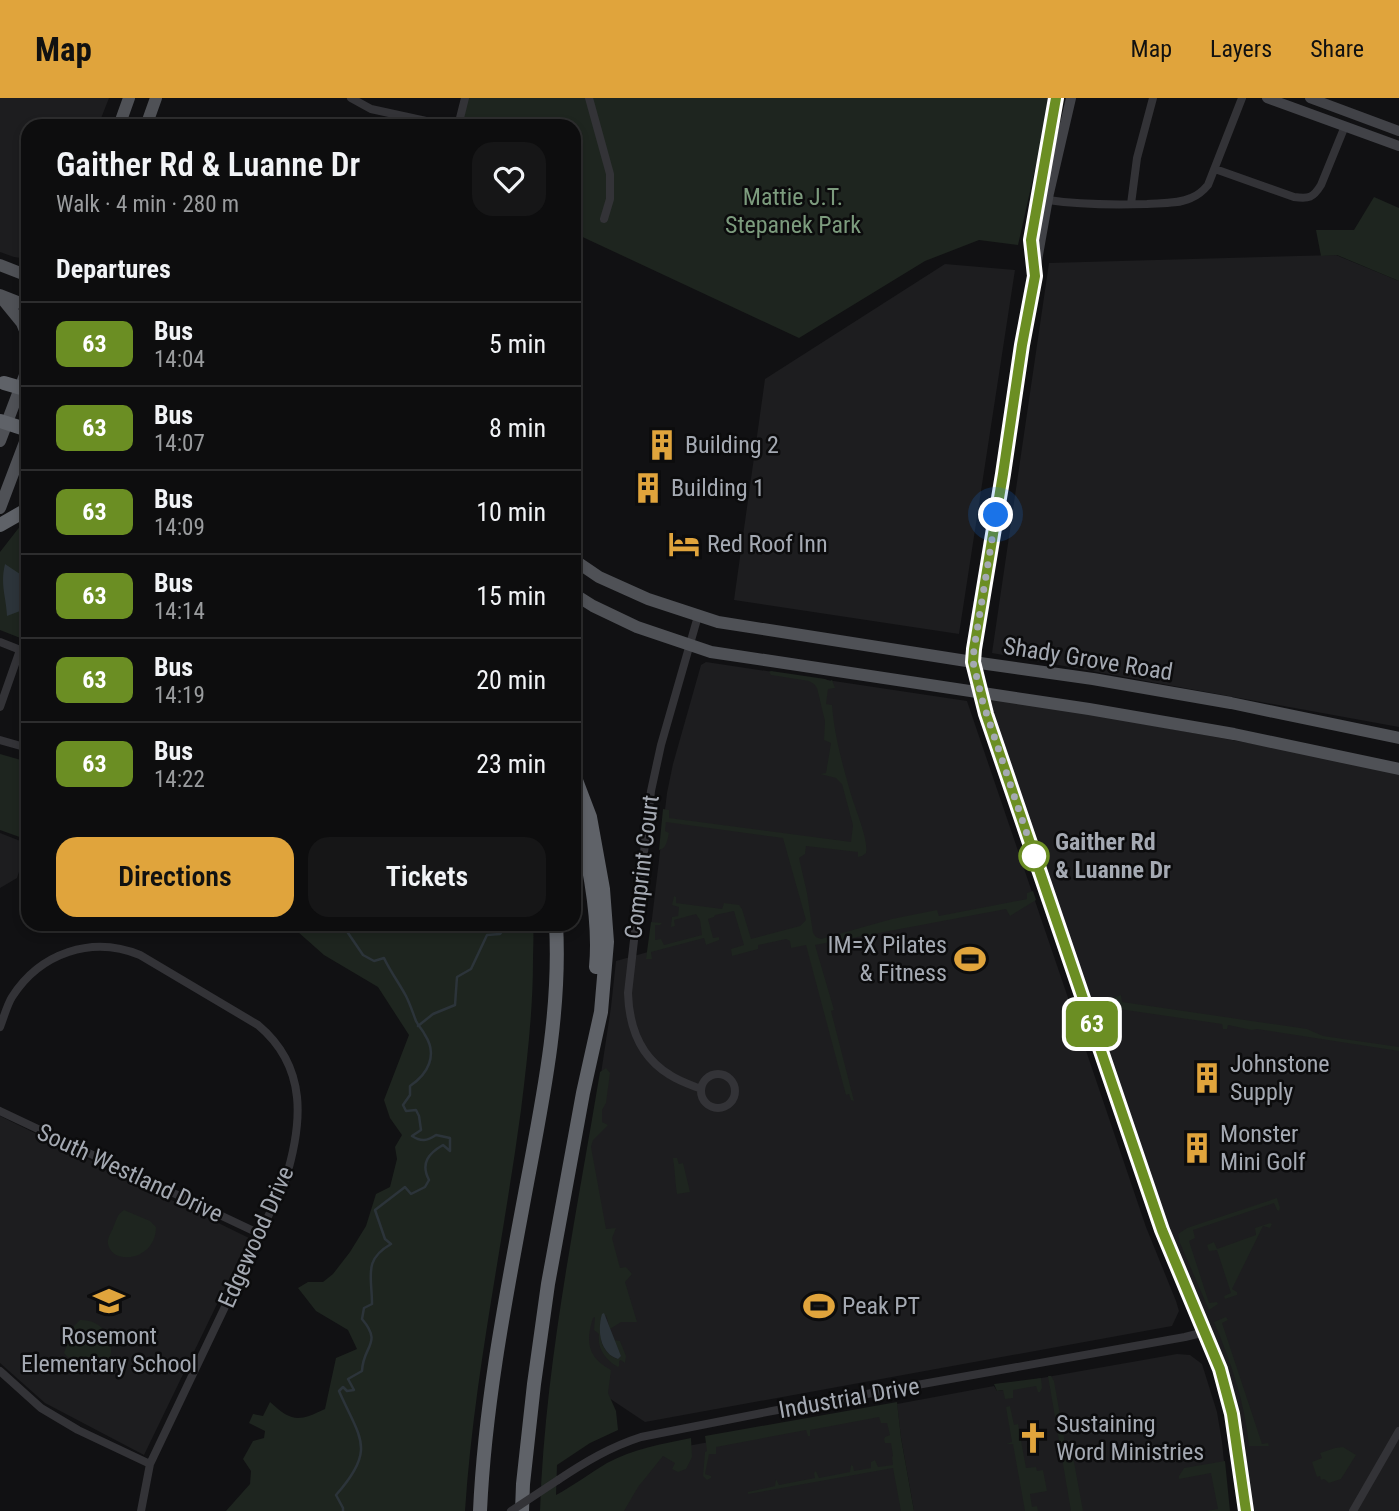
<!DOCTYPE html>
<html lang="en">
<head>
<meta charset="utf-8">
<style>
	body { margin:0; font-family:"Roboto Condensed",sans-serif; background:#161617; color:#f1f3f6; height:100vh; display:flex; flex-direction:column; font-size:26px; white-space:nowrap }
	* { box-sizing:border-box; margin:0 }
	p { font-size:23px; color:#9a9c9e }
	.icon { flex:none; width:38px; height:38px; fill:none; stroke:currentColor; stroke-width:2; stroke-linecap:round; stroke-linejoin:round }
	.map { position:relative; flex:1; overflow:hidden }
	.panel { position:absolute; left:21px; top:21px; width:560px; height:812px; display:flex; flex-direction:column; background:#0d0d0e; border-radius:21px; box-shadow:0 4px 10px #0003,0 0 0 2px #2d2d2e }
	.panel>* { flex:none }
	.badge { padding:0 14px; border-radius:10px; font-size:24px; line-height:46px }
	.you { position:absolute; width:35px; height:35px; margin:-18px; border:5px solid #fff; border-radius:50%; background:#1a73e8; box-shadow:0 0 0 10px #1a73e833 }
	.map>.badge { position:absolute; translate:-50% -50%; box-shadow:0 0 0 4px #fff }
	h2 { padding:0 35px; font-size:26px; line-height:63px }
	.round { display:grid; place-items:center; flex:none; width:74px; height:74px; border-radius:21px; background:#161617 }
	.overview { display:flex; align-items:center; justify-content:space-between; height:119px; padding:0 35px }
	h1 { font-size:33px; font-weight:600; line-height:52px }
	.cta { display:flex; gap:14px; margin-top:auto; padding:14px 35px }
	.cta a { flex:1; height:80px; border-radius:21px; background:#e0a43c; color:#111; font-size:28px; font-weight:600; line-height:80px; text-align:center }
	.cta a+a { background:#161617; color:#f1f3f6 }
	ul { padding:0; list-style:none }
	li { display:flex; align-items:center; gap:21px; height:84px; padding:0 35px; border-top:2px solid #2d2d2e }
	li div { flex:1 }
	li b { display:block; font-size:26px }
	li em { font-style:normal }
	li .badge { min-width:77px; font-weight:700; text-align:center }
	header { display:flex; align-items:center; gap:42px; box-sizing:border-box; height:98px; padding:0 35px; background:#e0a43c; color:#111 }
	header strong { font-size:33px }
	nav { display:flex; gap:38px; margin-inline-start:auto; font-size:24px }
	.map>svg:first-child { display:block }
</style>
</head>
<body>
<header>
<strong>Map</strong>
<nav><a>Map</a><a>Layers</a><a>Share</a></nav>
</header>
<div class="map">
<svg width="1399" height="1413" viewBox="0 0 1399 1413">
	<rect width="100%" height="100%" fill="#111113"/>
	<path fill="#1d1d1f" d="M0 0H109L98 28H28V161L14 159 0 154Z
		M1336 157 1399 183V629L992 555 1049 165Z
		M945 166 1015 172 959 536 734 502 765 281Z
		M706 564 967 603 1146 1129 1176 1203 1179 1213 1172 1228 645 1324 561 1268 582 1102 611 909 616 863 648 854 667 695 673 666 701 567Z
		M982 597 1399 672V1413H1248L1234 1315 1177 1164Z
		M0 735 28 746 17 780 0 790Z
		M0 1018 249 1140 144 1357 45 1305 0 1265Z
		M1177 1256 1190 1257 1202 1266 1217 1314 1222 1344 1229 1413H914L901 1340 897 1306 994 1288 997 1293 1003 1292 1002 1287Z
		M891 1311 909 1413H619L660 1353Z"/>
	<path fill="#1e251f" d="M468 0H1051L1018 147 979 142 925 163 799 240 574 135V28H456Z
		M1374 99 1399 110V183L1337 157 1321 158 1316 132H1354Z
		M28 424V543L0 532V454L21 427Z
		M771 573 825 581 830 583 832 582 835 590 828 591 826 606 832 607C834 635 842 665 850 693 854 708 869 742 866 755L862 758 858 759V754L806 748 805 756 799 760 807 795 813 835 816 839 821 841 892 821 937 812 939 818 1027 801V795L1033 793 1036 802 1010 818 1006 811 815 847 834 912 831 913 854 1003 851 1002 849 996 846 997 806 847 791 850 790 843 786 841 758 847V851L732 858 731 851 744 847 734 813 715 817 714 819 708 821 713 840 719 839V842L706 847 704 840 651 854 652 861H646L651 824 662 825 660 827H655V842L661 841 664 847 702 837 700 822 696 816 674 822 675 828 671 829 672 819 678 818 679 809 672 807 674 798 676 799V805L722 811 724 805 739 807 742 811 751 841 800 828 806 822 783 740 666 724 665 733 669 735C667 743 667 750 659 752L663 711 669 712V720L851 744 853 727 842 686 836 680 820 676 826 675 831 645 824 642 825 623 817 590 814 586 809 583 771 577 769 574Z
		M0 656 28 664V742L0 732Z
		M289 826H533C534 838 533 851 533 863 533 913 527 963 521 1012 503 1146 474 1278 465 1413H226L250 1386 251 1373 243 1361 253 1343 264 1340 265 1333 249 1325 253 1316 263 1318 270 1304C292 1324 298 1324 325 1311L336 1260 357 1251 348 1232 316 1213 298 1190 308 1184H323L333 1176 350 1154 366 1128 376 1096 390 1089 397 1061 395 1049 402 1037 390 1020 384 1002 409 937 378 889 324 857Z
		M1121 897 1122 904 1307 931 1323 938 1399 949V953L1257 931 1252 932 1228 927 1227 931H1223L1222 926 1112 910 1110 920 1103 922 1098 906Z
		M606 970 610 975 606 1005 602 1012V1024L608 1027 593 1042 591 1049 606 1131 616 1130 612 1140 620 1170 626 1169 632 1176 625 1184 637 1224H621L610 1231 606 1217C604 1224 600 1233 601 1240 601 1249 610 1259 618 1261L621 1258 614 1242 620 1243 626 1258 625 1265 621 1262 619 1263V1268L618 1269C605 1262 597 1250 599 1236L594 1232 595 1219 593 1220C585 1244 588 1260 611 1272L608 1295 616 1313 618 1332 590 1345 557 1367 556 1397C573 1388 590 1375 607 1365 633 1351 662 1346 691 1340L692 1359 686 1371 678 1374 672 1371 675 1365 663 1358 638 1389 624 1413H540C545 1265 576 1120 600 974Z
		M673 1060H677L679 1066 683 1065 690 1094 677 1096C675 1083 675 1073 673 1060Z
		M1277 1100 1280 1110 1279 1113 1277 1112 1274 1105 1193 1132 1195 1140 1189 1143 1209 1205 1217 1204 1218 1206 1209 1212 1180 1145 1178 1136 1187 1130Z
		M124 1112 150 1123 156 1129C156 1163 112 1168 108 1146 107 1140 111 1135 113 1130 116 1123 117 1116 124 1112Z
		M1270 1125 1272 1126 1270 1130 1263 1128 1232 1191 1237 1194V1197L1225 1201 1224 1198 1231 1195 1217 1152 1209 1153 1207 1147 1214 1144 1217 1151 1256 1137 1255 1130Z
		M1226 1219 1228 1222 1222 1225 1262 1346 1268 1345 1269 1348H1249C1245 1305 1231 1264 1214 1224Z
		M80 1222C114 1221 120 1265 99 1270 93 1271 88 1268 83 1266 75 1263 68 1261 64 1255L74 1228Z
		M1048 1278H1051L1054 1283 1066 1351 1074 1364 1083 1413H1071Z
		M1041 1280 1042 1290 1040 1294H1038L1036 1288 1013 1292V1300L1005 1301 1003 1292 997 1293 994 1286Z
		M897 1304 901 1340 914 1413H901L893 1370 748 1396V1394L775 1388 776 1381 779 1387 815 1380 814 1375 816 1373 819 1380 850 1374 851 1367 853 1368 854 1373 871 1370V1364L875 1362 878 1369 893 1367 892 1359 893 1358 891 1345H885L884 1341 885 1339 890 1337 887 1325H881L879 1319 810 1332V1338H808L806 1332 716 1349V1356H709L705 1376 711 1378V1380L707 1382 703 1378 705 1354 707 1353 705 1338Z
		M1010 1308 1014 1327 1018 1326 1026 1370 1036 1369 1037 1373 1043 1372 1047 1393 1030 1396 1032 1409 1037 1408 1038 1413H1025L1013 1346H1006L1012 1344 1006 1309Z
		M1343 1349 1356 1357 1341 1381 1329 1385 1324 1381 1321 1382 1320 1378 1317 1379 1312 1364 1322 1360 1320 1355 1335 1350Z
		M1225 1363 1230 1413H1206L1218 1411 1211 1375 1179 1381V1378L1184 1370Z"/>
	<path fill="#2c343a" d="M5 466 23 478V497L20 513 7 518C6 498 0 487 5 466Z
		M604 1215 621 1258 618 1261C600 1255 597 1233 602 1216Z"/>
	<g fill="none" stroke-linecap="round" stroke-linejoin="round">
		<path stroke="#2c343a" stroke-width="2.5" d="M23 489 28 488
			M339 826 344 829 363 857 374 863 384 860C390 873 399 885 406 898 410 906 413 915 416 923 419 929 423 932 425 937 438 957 428 976 410 988V997L403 1007 406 1013 416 1012 419 1018 421 1032 412 1038C421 1044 427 1043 436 1037L450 1040V1053L443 1047C429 1055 420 1065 429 1082L425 1089 411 1096 405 1089 375 1112 385 1141 391 1146C363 1162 372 1178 372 1206L364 1210 362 1221C383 1246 363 1247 362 1273L348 1281 354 1292 347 1293 343 1289 339 1293C360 1341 377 1351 336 1397L343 1410V1413
			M418 928 433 916 455 907 457 879 471 871 487 837 500 836 508 826"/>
		<path stroke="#333337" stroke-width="8" d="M351 0 371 11 449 28
			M589 0 610 76V101L604 121
			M458 28 465 0
			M1215 71 1294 99C1309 101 1313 100 1321 87L1345 28
			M1048 102C1081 107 1114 107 1147 106 1162 105 1178 106 1191 100 1199 97 1203 93 1208 87L1242 0
			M1131 106 1137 60 1153 0
			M698 518 661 647 651 693 628 895C629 928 640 959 670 977 679 983 691 987 701 991
			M0 544 28 555
			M980 595 1162 1132 1220 1271 1232 1316 1246 1413
			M0 609 20 552
			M0 642 28 650
			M0 929C4 919 7 907 12 899 40 855 92 837 140 857L258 927C308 969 303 1025 285 1083L150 1366 141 1413
			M701 993a17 17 0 1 1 34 0a17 17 0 1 1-34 0Z
			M0 1013 260 1136
			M0 1273 41 1310 78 1332 150 1366
			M558 1382C585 1364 610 1349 641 1339L772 1313 1185 1239 1205 1234
			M1353 1413 1399 1333"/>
		<path stroke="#414247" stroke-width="10" d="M1267 0 1399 48
			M1310 0 1399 33
			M1034 166 1031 142 1056 0
			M980 595 973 564 974 551 1003 376 1022 247 1049 95 1071 0"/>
		<path stroke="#4f5156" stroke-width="12" d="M119 28 129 0
			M146 28 156 0
			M0 167 28 178
			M0 197 28 208
			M0 198 22 225 28 240
			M0 343 28 269
			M0 410 28 336
			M574 462 599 479 648 501 718 524 973 564 1093 581 1231 605 1399 640
			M574 496 593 508 637 529 711 554 1089 611 1234 636 1399 671"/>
		<path stroke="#5f6268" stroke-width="14" d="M0 427 28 411
			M574 705C587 754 601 818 596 869
			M480 1413C485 1303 507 1193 527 1085 543 1000 561 913 556 826
			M522 1413 523 1386 534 1286 548 1186 583 995 601 914 607 844 603 791 590 719 574 677"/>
		<path stroke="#333337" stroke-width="8" d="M511 1413 558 1382"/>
		<path stroke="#5f6268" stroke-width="14" d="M4 285 28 292
			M0 323 28 332"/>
	</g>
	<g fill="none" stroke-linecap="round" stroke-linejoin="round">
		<defs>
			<path id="line" d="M1056 0 1031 142 1035 178 1022 247 1003 376 974 551 973 564 986 616 1162 1132 1220 1271 1232 1316 1246 1413"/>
		</defs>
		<use href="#line" stroke="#fff" stroke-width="16"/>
		<use href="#line" stroke="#6b8e23" stroke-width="10"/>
		<path stroke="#a4a9b2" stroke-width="7" stroke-dasharray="0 12.6" d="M996 417 974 551 973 564 983 605 1035 760 1034 758"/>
	</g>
	<defs>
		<symbol id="building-bare" viewBox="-9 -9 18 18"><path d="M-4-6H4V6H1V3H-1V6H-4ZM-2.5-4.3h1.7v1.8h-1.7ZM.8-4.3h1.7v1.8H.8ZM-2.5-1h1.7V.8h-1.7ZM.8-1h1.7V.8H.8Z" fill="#e0a43c" stroke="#0c0c0d" stroke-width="2.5" paint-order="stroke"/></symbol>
		<symbol id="hotel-bare" viewBox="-9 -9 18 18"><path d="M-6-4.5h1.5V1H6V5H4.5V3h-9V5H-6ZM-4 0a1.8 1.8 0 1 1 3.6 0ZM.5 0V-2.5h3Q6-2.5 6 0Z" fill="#e0a43c" stroke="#0c0c0d" stroke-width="2.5" paint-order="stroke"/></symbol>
		<symbol id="stadium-bare" viewBox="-9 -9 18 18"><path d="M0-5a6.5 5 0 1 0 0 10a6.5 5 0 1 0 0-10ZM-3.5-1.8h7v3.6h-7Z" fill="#e0a43c" stroke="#0c0c0d" stroke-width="2.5" paint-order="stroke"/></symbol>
		<symbol id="school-bare" viewBox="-9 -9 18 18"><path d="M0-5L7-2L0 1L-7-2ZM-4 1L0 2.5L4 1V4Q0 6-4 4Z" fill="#e0a43c" stroke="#0c0c0d" stroke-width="2.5" paint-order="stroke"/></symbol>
		<symbol id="church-bare" viewBox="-9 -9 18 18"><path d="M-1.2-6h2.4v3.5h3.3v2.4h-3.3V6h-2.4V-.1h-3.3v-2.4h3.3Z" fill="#e0a43c" stroke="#0c0c0d" stroke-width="2.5" paint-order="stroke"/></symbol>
	</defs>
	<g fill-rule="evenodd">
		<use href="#building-bare" x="640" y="325" width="44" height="44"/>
		<use href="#building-bare" x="626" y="368" width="44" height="44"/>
		<use href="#hotel-bare" x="662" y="424" width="44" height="44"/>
		<use href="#stadium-bare" x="948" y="839" width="44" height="44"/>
		<use href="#building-bare" x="1185" y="958" width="44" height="44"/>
		<use href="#building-bare" x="1175" y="1028" width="44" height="44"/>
		<use href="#school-bare" x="87" y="1181" width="44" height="44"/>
		<use href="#stadium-bare" x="797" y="1186" width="44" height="44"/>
		<use href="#church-bare" x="1011" y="1318" width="44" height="44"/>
	</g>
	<circle fill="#fff" stroke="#6b8e23" stroke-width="3.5" cx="1034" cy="758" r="14"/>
	<g text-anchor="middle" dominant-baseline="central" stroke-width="5" stroke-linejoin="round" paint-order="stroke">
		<g font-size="24" fill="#7c9b7d" stroke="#0c0c0d">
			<text x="793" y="99">Mattie J.T.<tspan x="793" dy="28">Stepanek Park</tspan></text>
		</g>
		<g font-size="24" fill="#a4a9b2" stroke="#0c0c0d" text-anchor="start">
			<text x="685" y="347">Building 2</text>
			<text x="671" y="390">Building 1</text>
			<text x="707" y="446">Red Roof Inn</text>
			<text x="947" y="847" text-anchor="end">IM=X Pilates<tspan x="947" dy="28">&amp; Fitness</tspan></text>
			<text x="1230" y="966">Johnstone<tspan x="1230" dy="28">Supply</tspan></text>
			<text x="1220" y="1036">Monster<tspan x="1220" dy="28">Mini Golf</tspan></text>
			<text x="842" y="1208">Peak PT</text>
			<text x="109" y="1238" text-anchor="middle">Rosemont<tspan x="109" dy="28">Elementary School</tspan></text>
			<text x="1056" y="1326">Sustaining<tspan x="1056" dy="28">Word Ministries</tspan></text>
		</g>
		<g font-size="24" fill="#a4a9b2" stroke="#0c0c0d">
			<text transform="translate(1088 561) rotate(9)">Shady Grove Road</text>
			<text transform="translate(642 769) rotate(-83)">Comprint Court</text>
			<text transform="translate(130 1075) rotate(25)">South Westland Drive</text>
			<text transform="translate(256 1139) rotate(-66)">Edgewood Drive</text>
			<text transform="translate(849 1300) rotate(-10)">Industrial Drive</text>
		</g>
		<g font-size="24" font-weight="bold" fill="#a4a9b2" stroke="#0c0c0d" text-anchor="start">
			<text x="1055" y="744">Gaither Rd<tspan x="1055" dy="28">&amp; Luanne Dr</tspan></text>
		</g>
	</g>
</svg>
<div class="you" style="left:996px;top:417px"></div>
<b class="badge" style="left:1092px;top:926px;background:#6b8e23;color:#fff">63</b>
<section class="panel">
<div class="overview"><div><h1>Gaither Rd &amp; Luanne Dr</h1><p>Walk · 4 min · 280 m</p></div><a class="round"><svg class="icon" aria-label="heart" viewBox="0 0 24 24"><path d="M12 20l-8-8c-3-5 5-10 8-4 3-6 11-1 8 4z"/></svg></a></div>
<h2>Departures</h2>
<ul>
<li><span class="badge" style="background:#6b8e23;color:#fff">63</span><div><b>Bus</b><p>14:04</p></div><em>5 min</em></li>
<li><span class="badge" style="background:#6b8e23;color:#fff">63</span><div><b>Bus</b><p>14:07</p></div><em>8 min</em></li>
<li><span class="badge" style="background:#6b8e23;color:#fff">63</span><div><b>Bus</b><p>14:09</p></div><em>10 min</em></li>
<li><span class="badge" style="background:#6b8e23;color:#fff">63</span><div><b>Bus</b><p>14:14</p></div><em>15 min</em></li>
<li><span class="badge" style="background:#6b8e23;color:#fff">63</span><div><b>Bus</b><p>14:19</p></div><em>20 min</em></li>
<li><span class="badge" style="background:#6b8e23;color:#fff">63</span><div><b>Bus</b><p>14:22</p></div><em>23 min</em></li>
</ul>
<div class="cta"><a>Directions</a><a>Tickets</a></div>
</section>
</div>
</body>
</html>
